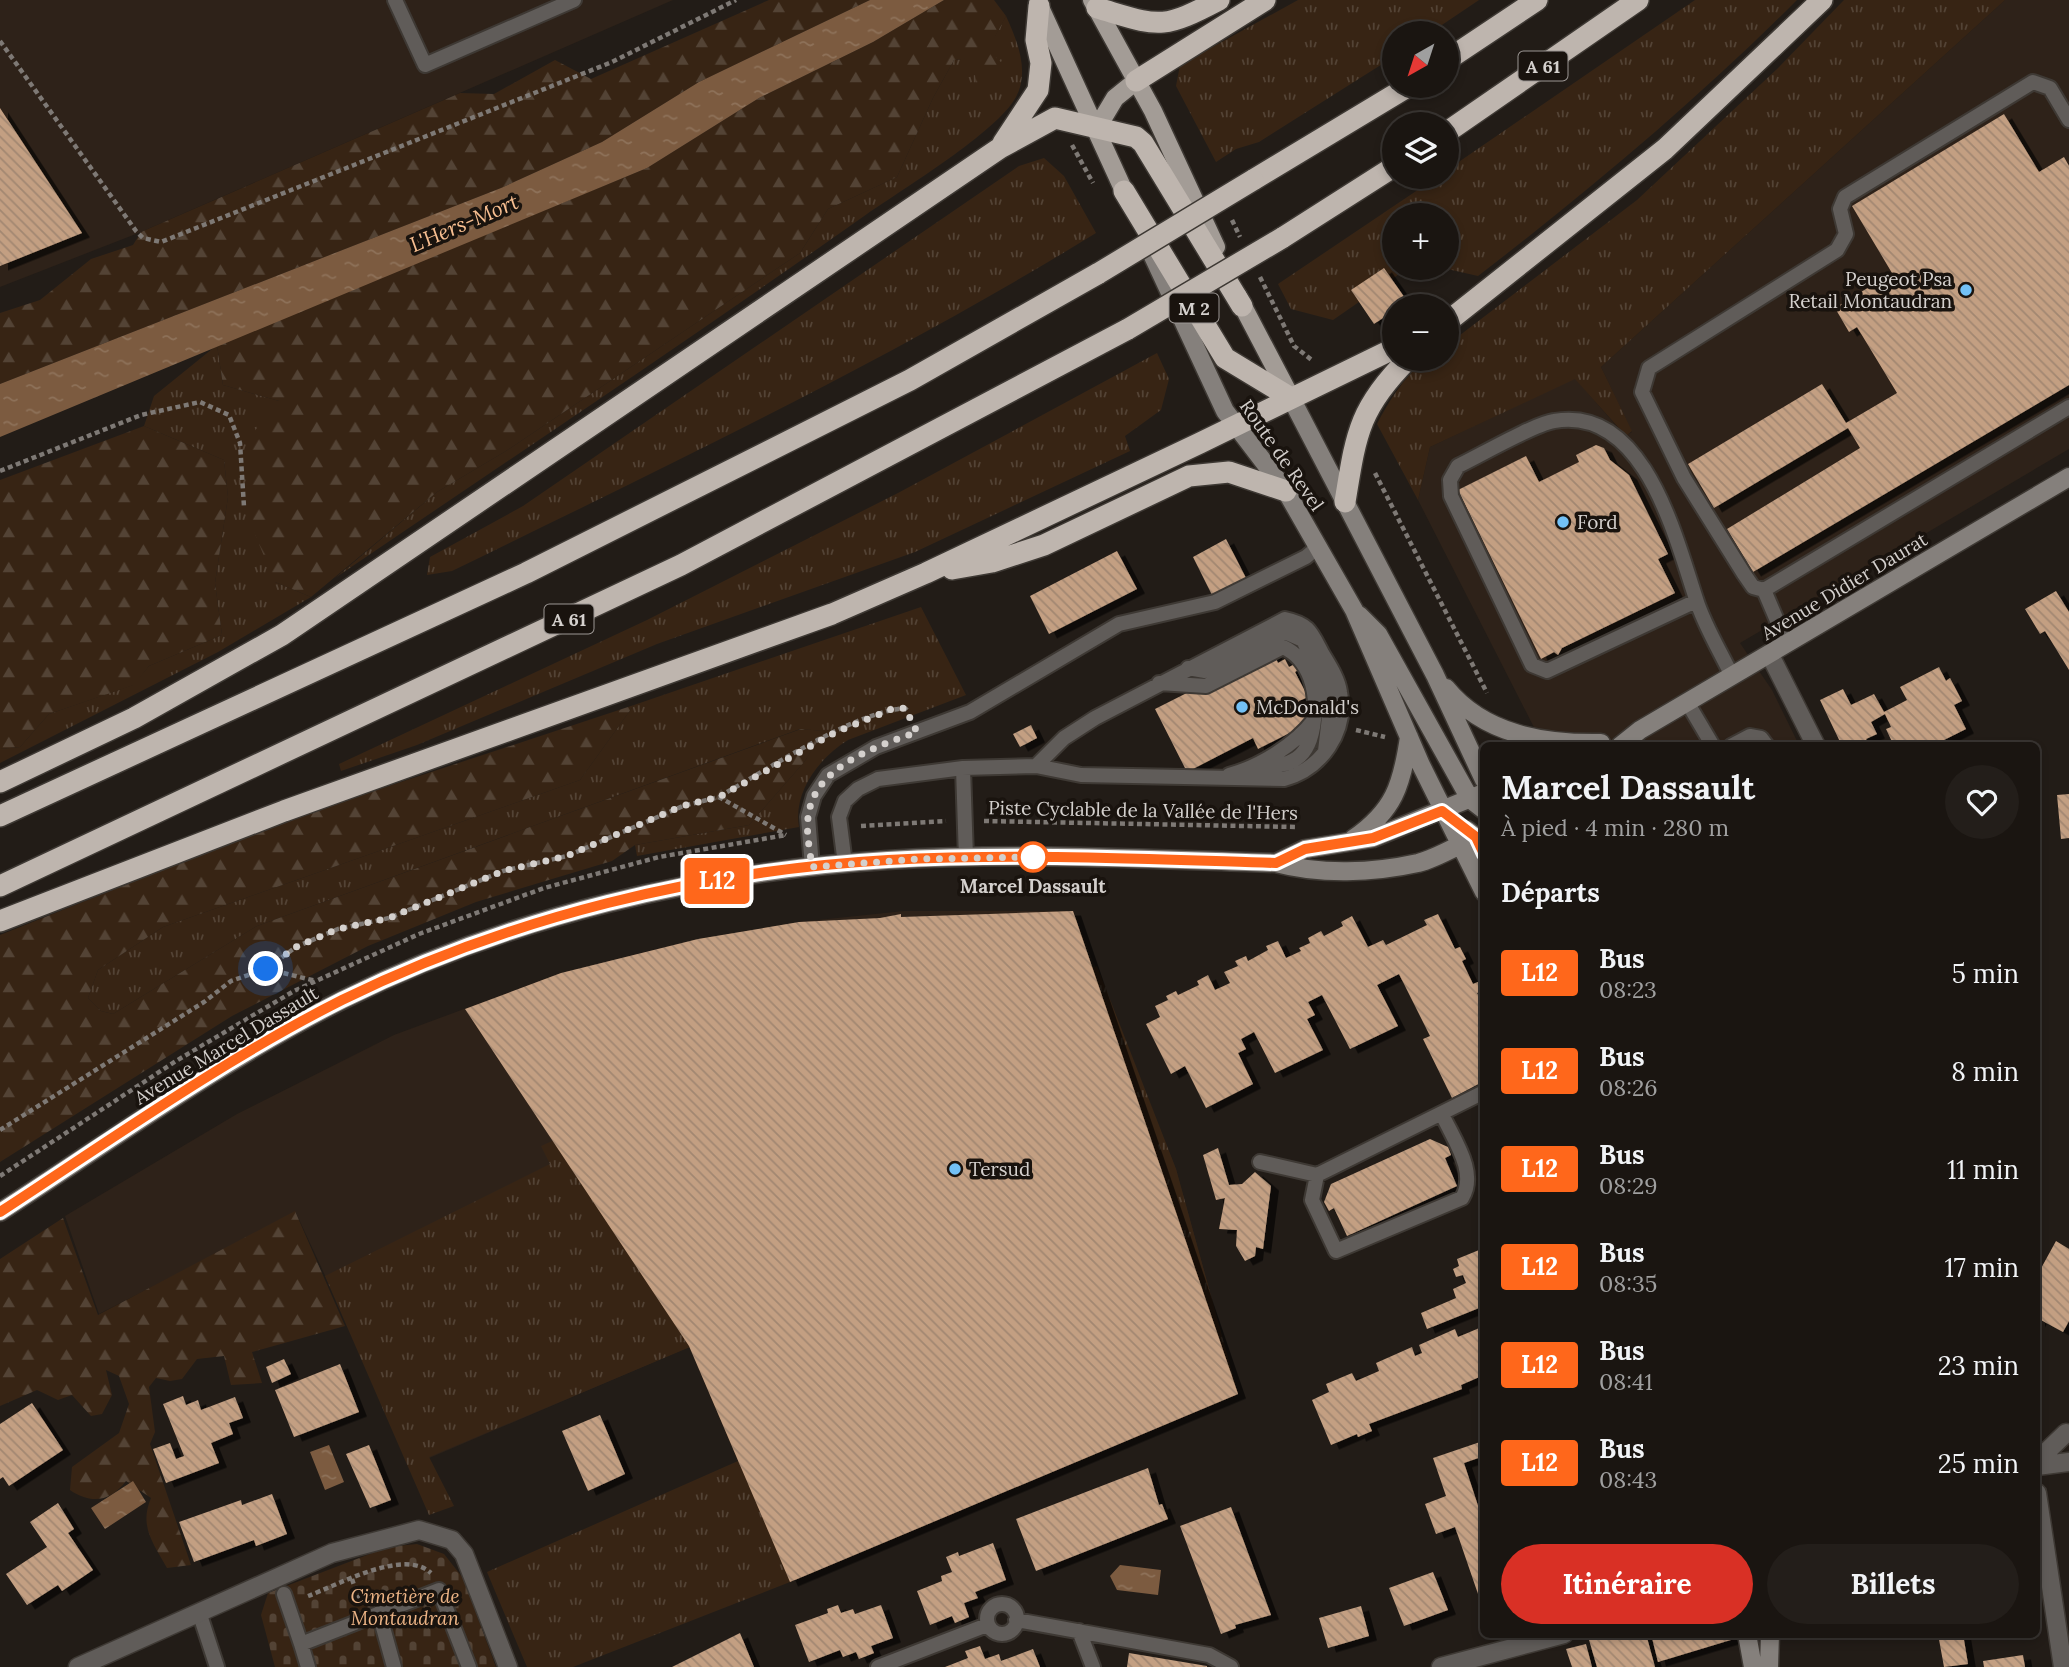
<!DOCTYPE html>
<html lang="fr">
<head>
<meta charset="utf-8">
<style>
	body { margin:0; font-family:Lora,serif; background:#231e1a; color:#f1f3f6; height:100vh; display:flex; flex-direction:column; font-size:26px; white-space:nowrap }
	* { box-sizing:border-box; margin:0 }
	p { font-size:23px; color:#9f9f9f }
	.icon { flex:none; width:38px; height:38px; fill:none; stroke:currentColor; stroke-width:2; stroke-linecap:round; stroke-linejoin:round }
	.map { position:relative; flex:1; overflow:hidden }
	.sheet { position:absolute; left:1480px; top:742px; width:560px; height:896px; display:flex; flex-direction:column; background:#1a1511; border-radius:10px; box-shadow:0 4px 10px #0003,0 0 0 2px #383431 }
	.sheet>* { flex:none }
	.badge { padding:0 14px; border-radius:5px; font-size:24px; line-height:46px }
	.needle { width:46px; rotate:219deg }
	.buttons { position:absolute; left:1382px; top:21px; display:grid; gap:14px }
	.buttons a { display:grid; place-items:center; width:77px; height:77px; border-radius:50%; background:#1a1511; box-shadow:0 4px 10px #0003,0 0 0 2px #383431; font-size:35px }
	.you { position:absolute; width:35px; height:35px; margin:-18px; border:5px solid #fff; border-radius:50%; background:#1a73e8; box-shadow:0 0 0 10px #1a73e833 }
	.map>.badge { position:absolute; translate:-50% -50%; box-shadow:0 0 0 4px #fff }
	h2 { padding:0 21px; font-size:26px; line-height:63px }
	.round { display:grid; place-items:center; flex:none; width:74px; height:74px; border-radius:37px; background:#231e1a }
	.head { display:flex; align-items:center; justify-content:space-between; height:119px; padding:0 21px }
	h1 { font-size:33px; font-weight:800; line-height:52px }
	.button { display:flex; gap:14px; margin-top:auto; padding:14px 21px }
	.button a { flex:1; height:80px; border-radius:42px; background:#d93025; color:#fff; font-size:28px; font-weight:800; line-height:80px; text-align:center }
	.button a+a { background:#231e1a; color:#f1f3f6 }
	ul { padding:0; list-style:none }
	li { display:flex; align-items:center; gap:21px; height:98px; padding:0 21px }
	li div { flex:1 }
	li b { display:block; font-size:26px }
	li em { font-style:normal }
	li .badge { min-width:77px; font-weight:700; text-align:center }
	.map>svg:first-child { display:block }
</style>
</head>
<body>
<div class="map">
<svg width="2069" height="1667" viewBox="0 0 2069 1667">
	<defs>
		<pattern id="grass-tufts" width="24" height="20" patternUnits="userSpaceOnUse" patternTransform="scale(1.75)"><rect width="24" height="20" fill="#372414"/><path d="M3 7l-1-3M5 7V3M7 7l1-3M15 17l-1-3M17 17v-4M19 17l1-3" fill="none" stroke="#534335"/></pattern>
		<pattern id="forest-firs" width="22" height="20" patternUnits="userSpaceOnUse" patternTransform="scale(1.75)"><rect width="22" height="20" fill="#372414"/><path d="M5 1l3.5 6h-7zM16 11l3.5 6h-7z" fill="#534335"/></pattern>
		<pattern id="cemetery-stones" width="16" height="16" patternUnits="userSpaceOnUse" patternTransform="scale(1.75)"><rect width="16" height="16" fill="#372414"/><path d="M2 7V4a2 2 0 0 1 4 0v3zM10 15v-3a2 2 0 0 1 4 0v3z" fill="#534335"/></pattern>
		<pattern id="water-ripples" width="26" height="14" patternUnits="userSpaceOnUse" patternTransform="scale(1.75)"><rect width="26" height="14" fill="#7c5b40"/><path d="M2 4q2-2 4 0t4 0M15 11q2-2 4 0t4 0" fill="none" stroke="#8e725a"/></pattern>
		<pattern id="building-back-hatch" width="6" height="6" patternUnits="userSpaceOnUse" patternTransform="scale(1.75)"><rect width="6" height="6" fill="#c39f82"/><path d="M-1 5l2 2M0 0l6 6M5-1l2 2" fill="none" stroke="#a28771"/></pattern>
		<filter id="shadow"><feDropShadow dx="8" dy="4.5" stdDeviation="0" flood-color="#0009"/></filter>
	</defs>
	<rect width="100%" height="100%" fill="#221c17"/>
	<path fill="#2e2219" d="M0 0H673L141 232 0 287Z
		M2005 0H2069V449L1740 643 1772 690 1799 745H1543L1418 500 1430 447 1575 378 1625 436 1632 432 1601 367Z
		M904 911H1073L1176 1169 1238 1394 790 1582 689 1347 413 1465 296 1213 99 1314 65 1216 237 1114 394 1035 561 973 698 939 799 922Z"/>
	<path fill="url(#grass-tufts)" d="M1298 0H1479L1430 33H1395V56L1259 142 1236 149 1216 162 1176 86 1180 65Z
		M1695 0H1797C1698 99 1590 190 1478 276L1443 268H1447V215H1395V268H1408L1333 320 1291 309 1278 284 1437 177H1447V170Z
		M1844 0H2005L1601 367 1632 431 1626 436 1575 379 1430 447 1418 500 1377 424C1386 406 1410 366 1430 359 1434 357 1443 359 1447 359V345L1637 200 1777 69Z
		M1006 16C1017 40 1030 71 1016 97 997 132 903 189 867 214 692 338 513 457 335 578L437 492 506 451 800 253 828 209 897 177 933 98 954 60C989 56 990 44 1006 16Z
		M1044 158 1064 176 1096 233C890 360 669 465 452 571L427 575 430 557 523 506 1019 166Z
		M217 345 223 385 279 401 275 582 311 597 218 652 0 763V749L20 747 49 714 133 685 149 666 222 635 215 583 228 497 224 460 144 426 154 396Z
		M1157 353 1169 379 1161 410 1125 436 1130 451 915 552 657 644 417 745 341 771 339 764 647 620 898 493Z
		M921 607 966 695 848 740C819 758 793 792 799 827L637 856 635 845 749 825 805 761 823 731 800 729 257 926 113 1014 101 1011 88 998 98 970 163 927 580 780 634 705Z
		M1097 966 1176 1169 1238 1394 790 1582 573 1667H527L487 1572 738 1461 690 1347 429 1457 454 1506 429 1515 325 1276 550 1164 541 1146 612 1114 1093 979V968Z"/>
	<path fill="url(#forest-firs)" d="M769 0H870L699 82 602 142 501 188 0 384V313L40 300 91 259 133 245 141 232 460 93 494 94 555 60 591 79Z
		M944 0H994L1006 16 988 50 1003 64 997 88 976 83 973 58 954 60 933 98 897 177 828 209 800 253 506 451 437 492 311 597 275 582 253 530 249 438 279 401 223 385 217 345 647 168 759 98 873 42Z
		M144 426 224 460 228 497 215 583 222 635 149 666 134 685 49 714 20 747 0 749V480Z
		M634 705 580 780 163 927 98 970 88 998 101 1011 113 1014 257 926 801 729 824 731 805 761 749 825 635 845 612 861 476 902 368 946 232 1016 0 1162V935L298 816Z
		M295 1211 345 1326 252 1352 262 1383 231 1385 224 1356 197 1359 182 1379 170 1381 156 1378 149 1387 155 1432 150 1444 191 1565 167 1568C153 1543 139 1526 151 1498L126 1481C111 1501 92 1505 70 1490L72 1467 119 1433 129 1404 119 1376 106 1370 112 1395 102 1414 91 1416 72 1395 58 1400 37 1390 0 1406V1259L63 1218 98 1315Z"/>
	<path fill="url(#cemetery-stones)" d="M417 1544 444 1554 463 1578 496 1667H275L261 1615 268 1593 388 1547Z"/>
	<path fill="url(#water-ripples)" d="M870 0H944L873 42 759 98 647 168 0 437V384L501 188 602 142 699 82Z
		M329 1445 344 1482 325 1490 310 1452Z
		M133 1481 146 1502 105 1529 91 1508Z
		M1120 1565 1161 1570 1158 1595 1117 1590 1110 1576Z"/>
	<path fill="url(#building-back-hatch)" filter="url(#shadow)" d="M0 108 82 233 0 266Z
		M2004 114 2039 172 2064 157 2069 166V385L1753 572 1727 529 1860 448 1848 428 1714 508 1688 464 1822 384 1846 423 1897 393 1857 327 1849 332 1835 308 1892 273 1852 206Z
		M1384 268 1407 301 1395 306V310L1374 324 1351 290Z
		M1596 445 1604 448 1610 460 1629 475 1668 554 1658 559 1675 593 1562 648 1558 655 1554 652 1541 659 1458 490 1526 456 1539 482 1579 462 1576 455Z
		M1226 539 1246 578 1212 595 1193 557Z
		M1117 551 1137 589 1049 634 1030 596Z
		M2056 591 2069 612V670L2045 631 2040 634 2025 609Z
		M1272 650 1278 663 1285 659 1289 667 1295 664 1298 670 1295 672 1308 697 1299 701 1309 723 1258 749 1253 738 1187 772 1155 709Z
		M1939 667 1946 681 1950 678 1962 701 1954 705 1966 729 1944 740 1947 746H1894L1886 729 1891 727 1885 714 1871 722 1877 734 1866 739 1870 746H1842L1820 700 1843 689 1851 705 1874 694 1884 712 1907 700 1900 687Z
		M1031 725 1037 738 1020 747 1013 734Z
		M2069 794V838L2061 839 2057 795Z
		M1073 911 1238 1394 790 1582 689 1346 465 1009 561 973 698 939 799 922 880 918 901 914V917Z
		M1438 914 1455 949 1460 947 1466 959 1462 961 1473 984 1478 982 1482 991 1477 993 1484 1006V1081L1452 1098 1423 1039 1430 1036 1399 974 1377 985 1398 1026 1350 1049 1322 995 1308 1002 1315 1015 1307 1019 1323 1050 1275 1073 1254 1032 1241 1039 1246 1049 1238 1053 1253 1084 1206 1108 1185 1066 1171 1074 1146 1024 1160 1017 1155 1006 1168 1000 1166 996 1176 991 1178 995 1199 985 1197 981 1208 975 1215 990 1230 983 1224 972 1238 966 1235 961 1246 956 1248 961 1268 950 1266 946 1278 941 1286 958 1301 951 1299 948 1310 943 1308 938 1321 931 1324 936 1343 926 1341 922 1352 916 1368 947 1383 940 1386 945 1427 925 1424 920Z
		M1430 1139 1448 1147 1451 1155 1445 1158 1457 1186 1347 1236 1334 1208 1329 1211 1324 1202 1331 1184Z
		M1218 1148 1229 1185 1242 1184 1255 1172 1271 1186 1263 1249 1256 1247 1255 1256 1245 1261 1236 1246 1237 1230 1219 1229 1225 1198 1216 1200 1203 1155Z
		M2056 1241 2069 1249V1321L2063 1332 2039 1319 2037 1323V1271L2039 1272Z
		M1484 1248V1306L1427 1329 1421 1313 1456 1298 1453 1289 1466 1283 1463 1275 1456 1277 1453 1269 1459 1266 1457 1259Z
		M1484 1326V1375L1461 1385 1462 1389 1369 1424 1372 1431 1358 1437 1357 1434 1331 1445 1312 1400 1329 1392 1326 1384 1352 1373 1356 1381 1379 1371 1376 1363 1412 1347 1415 1356 1422 1353 1419 1345 1455 1329 1458 1337Z
		M284 1359 291 1374 272 1383 266 1367Z
		M340 1364 359 1412 294 1437 275 1390Z
		M183 1396 186 1405 198 1400 201 1410 235 1397 243 1418 229 1423 233 1434 211 1443 219 1463 166 1483 153 1449 170 1443 176 1459 184 1456 163 1404Z
		M32 1403 63 1450 9 1486 3 1477 0 1479V1424Z
		M600 1415 625 1474 588 1491 562 1431Z
		M1480 1442 1484 1456 1464 1463 1484 1524V1592L1478 1594 1455 1527 1436 1534 1425 1504 1446 1496 1433 1458Z
		M369 1445 391 1500 370 1508 346 1454Z
		M1148 1468 1159 1505 1162 1504 1168 1519 1036 1571 1016 1519Z
		M272 1494 287 1534 256 1546 254 1540 194 1562 179 1522 241 1500 242 1505Z
		M58 1503 74 1529 68 1533 93 1570 62 1591 58 1585 27 1605 6 1574 47 1547 30 1522Z
		M1231 1507 1271 1615 1235 1625 1236 1628 1221 1634 1180 1526Z
		M993 1543 1006 1580 975 1592 978 1598 964 1603 969 1617 955 1623 952 1616 930 1625 917 1591 942 1581 941 1576 952 1572 946 1557 958 1552 959 1556Z
		M1433 1572 1448 1610 1404 1626 1389 1588Z
		M838 1605 841 1613 853 1609 855 1614 881 1605 893 1638 871 1646 874 1653 859 1659 856 1652 843 1657 840 1650 809 1662 795 1625 828 1613 827 1609Z
		M1361 1606 1369 1636 1328 1648 1319 1618Z
		M740 1633 754 1667H672Z
		M1612 1634H1646L1655 1667H1597L1589 1640Z
		M1651 1634H1733L1734 1639 1658 1662Z
		M1938 1634H1963L1968 1664 1944 1667Z
		M1586 1644 1592 1667H1572L1566 1649Z
		M980 1646 985 1659 999 1654 1001 1661 1033 1649 1040 1667H945L968 1658 965 1651Z
		M1129 1653 1207 1666V1667H1127Z
		M2023 1655 2025 1667H1984L1983 1661Z"/>
	<g fill="none" stroke-linecap="round" stroke-linejoin="round">
		<defs>
			<path id="lane" d="M395 0 425 65 574 0
				M1764 590 1753 587 1744 574 1684 478 1642 392 1649 368 1837 250 1846 234 1840 209 1845 197 2033 82 2050 88 2069 120
				M1696 601 1547 671 1532 665 1451 496 1450 480 1458 466C1479 456 1534 424 1554 421 1644 405 1675 536 1696 599 1704 625 1720 651 1732 676
				M1787 644 1764 590 2069 407
				M1188 668 1205 671 1285 632 1303 640 1326 689 1330 709 1325 751
				M1159 683 1206 686 1283 647C1310 659 1318 693 1314 720 1295 745 1259 767 1229 775
				M1687 702 1713 746
				M1731 746 1750 736 1761 738 1767 746
				M963 768 966 858
				M1254 769C1292 765 1310 761 1314 720
				M845 864 839 817 845 801 858 789 878 779 963 768 1036 766 1081 775 1284 779C1321 769 1348 732 1340 692 1338 678 1329 665 1322 653 1311 632 1309 624 1285 619L1095 718 1064 738 1036 766
				M812 867 808 817 814 796 828 775 876 747 970 712 1119 624 1215 602 1306 557 1319 546
				M1260 1162 1317 1175 1484 1092
				M1317 1175 1312 1200 1336 1251 1462 1198C1478 1172 1453 1139 1442 1114
				M284 1594 301 1644
				M987 1619a15 15 0 1 1 30 0a15 15 0 1 1-30 0Z
				M199 1612 217 1667
				M379 1613 394 1667
				M1016 1620 1209 1655 1231 1667
				M1079 1631 1093 1667
				M308 1667 301 1644 439 1590 469 1667
				M878 1667 987 1625"/>
			<path id="street" d="M1770 655 1816 746
				M2037 1461 2066 1433
				M2037 1466 2069 1462
				M2037 1493 2063 1667
				M78 1667 332 1553 419 1530 452 1540 464 1554 508 1667
				M1441 1667 1564 1634"/>
			<path id="secondary" d="M1151 252 1225 411 1286 491 1354 610 1421 765 1484 892
				M1291 398 1435 675 1484 780
				M1359 615 1378 634 1470 799 1484 810
				M1446 688C1484 735 1545 744 1601 743
				M1620 746 1640 730 2069 477
				M1467 830 1476 837 1484 854
				M1353 839C1394 811 1402 785 1409 737
				M1276 863 1305 849 1373 838 1481 794
				M0 1212C112 1140 223 1060 342 1000 511 916 700 872 887 860 1017 852 1147 859 1276 863 1321 875 1373 873 1418 863 1441 857 1462 842 1484 834
				M1747 1634 1753 1667
				M1769 1667 1770 1634"/>
			<path id="primary" d="M1092 0 1153 111 1216 247
				M1038 3 1124 191
				M1097 128 1115 98 1136 81
				M1237 295 1291 398"/>
			<path id="highway" d="M1097 8C1159 26 1160 31 1219 0
				M1447 60 1537 0
				M1136 81 1265 0
				M1447 132 1638 0
				M1003 143 1038 90 1041 63 1036 40 1039 6
				M1253 180 1409 86
				M1124 191 1225 358 1291 398
				M1282 238 1395 166
				M1447 322 1665 149 1822 0
				M1345 502C1356 435 1358 409 1408 359
				M952 569 992 562 1044 545 1189 476 1229 472 1286 491
				M0 782 134 718 282 635 1000 148 1055 118 1136 137 1143 143 1242 306
				M0 816 526 573 910 380 1099 273
				M0 886 681 565 1128 329
				M0 921 284 811 832 614 926 573 1200 443 1395 348"/>
		</defs>
		<use href="#lane" stroke="#3e3934" stroke-width="18"/>
		<use href="#street" stroke="#3e3934" stroke-width="21"/>
		<use href="#secondary" stroke="#3e3934" stroke-width="21"/>
		<use href="#primary" stroke="#3e3934" stroke-width="21"/>
		<use href="#highway" stroke="#3e3934" stroke-width="24"/>
		<path stroke="#7e7975" stroke-width="4.5" stroke-dasharray="5 3.5" stroke-linecap="butt" d="M0 41 136 231 143 238 161 242 612 62 736 0
			M1072 145 1093 183
			M1232 220 1240 237
			M1260 277 1294 346 1313 361
			M0 471 141 415 200 402 229 415 240 443 244 507
			M1375 473 1487 693
			M1356 730 1385 737
			M720 796C769 769 851 713 905 708L909 712
			M984 821 1297 827
			M861 826 946 821
			M267 969 316 981
			M0 1130 204 1002 231 981 266 969 296 947 338 929 389 918 503 871 567 856 683 806 719 797 786 835
			M0 1176 176 1061 294 991 419 934 544 888 659 857 786 835
			M352 1579 359 1601
			M308 1596C340 1584 404 1548 431 1573"/>
		<use href="#lane" stroke="#605c59" stroke-width="14"/>
		<use href="#street" stroke="#605c59" stroke-width="18"/>
		<use href="#secondary" stroke="#85807c" stroke-width="18"/>
		<use href="#primary" stroke="#a39c96" stroke-width="18"/>
		<use href="#highway" stroke="#beb5ae" stroke-width="21"/>
		<defs>
			<path id="highway-bridge" d="M1099 273 1253 180
				M1128 329 1282 238"/>
		</defs>
		<use href="#highway-bridge" stroke="#3e3934" stroke-width="24" stroke-linecap="butt"/>
		<use href="#highway-bridge" stroke="#beb5ae" stroke-width="21"/>
	</g>
	<g fill="none" stroke-linecap="round" stroke-linejoin="round">
		<defs>
			<path id="line" d="M0 1212C112 1139 223 1060 342 1000 511 917 700 871 888 860 1017 853 1147 859 1276 863L1305 849 1373 838 1442 811 1476 837 1484 854"/>
		</defs>
		<use href="#line" stroke="#fff" stroke-width="16"/>
		<use href="#line" stroke="#ff671b" stroke-width="10"/>
		<path stroke="#d4d0cd" stroke-width="7" stroke-dasharray="0 12.6" d="M266 969 296 947 338 929 389 918 503 871 567 856 682 806 719 797 834 733 892 709 905 708 917 732C876 747 813 766 808 818 806 833 810 851 812 867L918 859 1033 857"/>
	</g>
	<g fill="#73c1f6" stroke="#19130e" stroke-width="2.5">
		<circle cx="1966" cy="290" r="7"/>
		<circle cx="1563" cy="522" r="7"/>
		<circle cx="1242" cy="707" r="7"/>
		<circle cx="955" cy="1169" r="7"/>
	</g>
	<circle fill="#fff" stroke="#ff671b" stroke-width="3.5" cx="1033" cy="857" r="14"/>
	<g text-anchor="middle" dominant-baseline="central" stroke-width="7" stroke-linejoin="round" paint-order="stroke">
		<g fill="#19130e" stroke="#9c9794" stroke-width="2">
			<rect x="1518.5" y="51.5" width="49" height="29" rx="5"/>
			<rect x="1169.5" y="293.5" width="49" height="29" rx="5"/>
			<rect x="544.5" y="604.5" width="49" height="29" rx="5"/>
		</g>
		<g font-size="18" font-weight="bold" fill="#d4d0cd">
			<text x="1543" y="66">A 61</text>
			<text x="1194" y="308">M 2</text>
			<text x="569" y="619">A 61</text>
		</g>
		<g font-size="19" fill="#d4d0cd" stroke="#19130e" text-anchor="start">
			<text x="1952" y="279" text-anchor="end">Peugeot Psa<tspan x="1952" dy="22">Retail Montaudran</tspan></text>
			<text x="1577" y="522">Ford</text>
			<text x="1256" y="707">McDonald's</text>
			<text x="969" y="1169">Tersud</text>
		</g>
		<g font-size="19" fill="#d4d0cd" stroke="#19130e">
			<text transform="translate(1282 455) rotate(55)">Route de Revel</text>
			<text transform="translate(1844 586) rotate(-31)">Avenue Didier Daurat</text>
			<text transform="translate(1143 810) rotate(1)">Piste Cyclable de la Vallée de l'Hers</text>
			<text transform="translate(226 1045) rotate(-31)">Avenue Marcel Dassault</text>
		</g>
		<g font-size="19" font-weight="bold" fill="#d4d0cd" stroke="#19130e">
			<text x="1033" y="886">Marcel Dassault</text>
		</g>
		<g font-size="19" font-style="italic" fill="#ebb385" stroke="#19130e">
			<text x="405" y="1596">Cimetière de<tspan x="405" dy="22">Montaudran</tspan></text>
		</g>
		<g font-size="21" font-style="italic" fill="#f8bf91" stroke="#19130e">
			<text transform="translate(464 223) rotate(-23)">L'Hers-Mort</text>
		</g>
	</g>
</svg>
<div class="buttons">
<a><svg class="needle" viewBox="-14 -14 28 28"><path d="M0-13l5 13h-10z" fill="#e53935"/><path d="M0 13l5-13h-10z" fill="#9f9f9f"/></svg></a>
<a><svg class="icon" aria-label="layers" viewBox="0 0 24 24"><path d="M12 4l9 5-9 5-9-5zM3 14l9 5 9-5"/></svg></a>
<a>+</a>
<a>−</a>
</div>
<div class="you" style="left:266px;top:969px"></div>
<b class="badge" style="left:717px;top:881px;background:#ff671b;color:#fff">L12</b>
<section class="sheet">
<div class="head"><div><h1>Marcel Dassault</h1><p>À pied · 4 min · 280 m</p></div><a class="round"><svg class="icon" aria-label="heart" viewBox="0 0 24 24"><path d="M12 20l-8-8c-3-5 5-10 8-4 3-6 11-1 8 4z"/></svg></a></div>
<h2>Départs</h2>
<ul>
<li><span class="badge" style="background:#ff671b;color:#fff">L12</span><div><b>Bus</b><p>08:23</p></div><em>5 min</em></li>
<li><span class="badge" style="background:#ff671b;color:#fff">L12</span><div><b>Bus</b><p>08:26</p></div><em>8 min</em></li>
<li><span class="badge" style="background:#ff671b;color:#fff">L12</span><div><b>Bus</b><p>08:29</p></div><em>11 min</em></li>
<li><span class="badge" style="background:#ff671b;color:#fff">L12</span><div><b>Bus</b><p>08:35</p></div><em>17 min</em></li>
<li><span class="badge" style="background:#ff671b;color:#fff">L12</span><div><b>Bus</b><p>08:41</p></div><em>23 min</em></li>
<li><span class="badge" style="background:#ff671b;color:#fff">L12</span><div><b>Bus</b><p>08:43</p></div><em>25 min</em></li>
</ul>
<div class="button"><a>Itinéraire</a><a>Billets</a></div>
</section>
</div>
</body>
</html>
